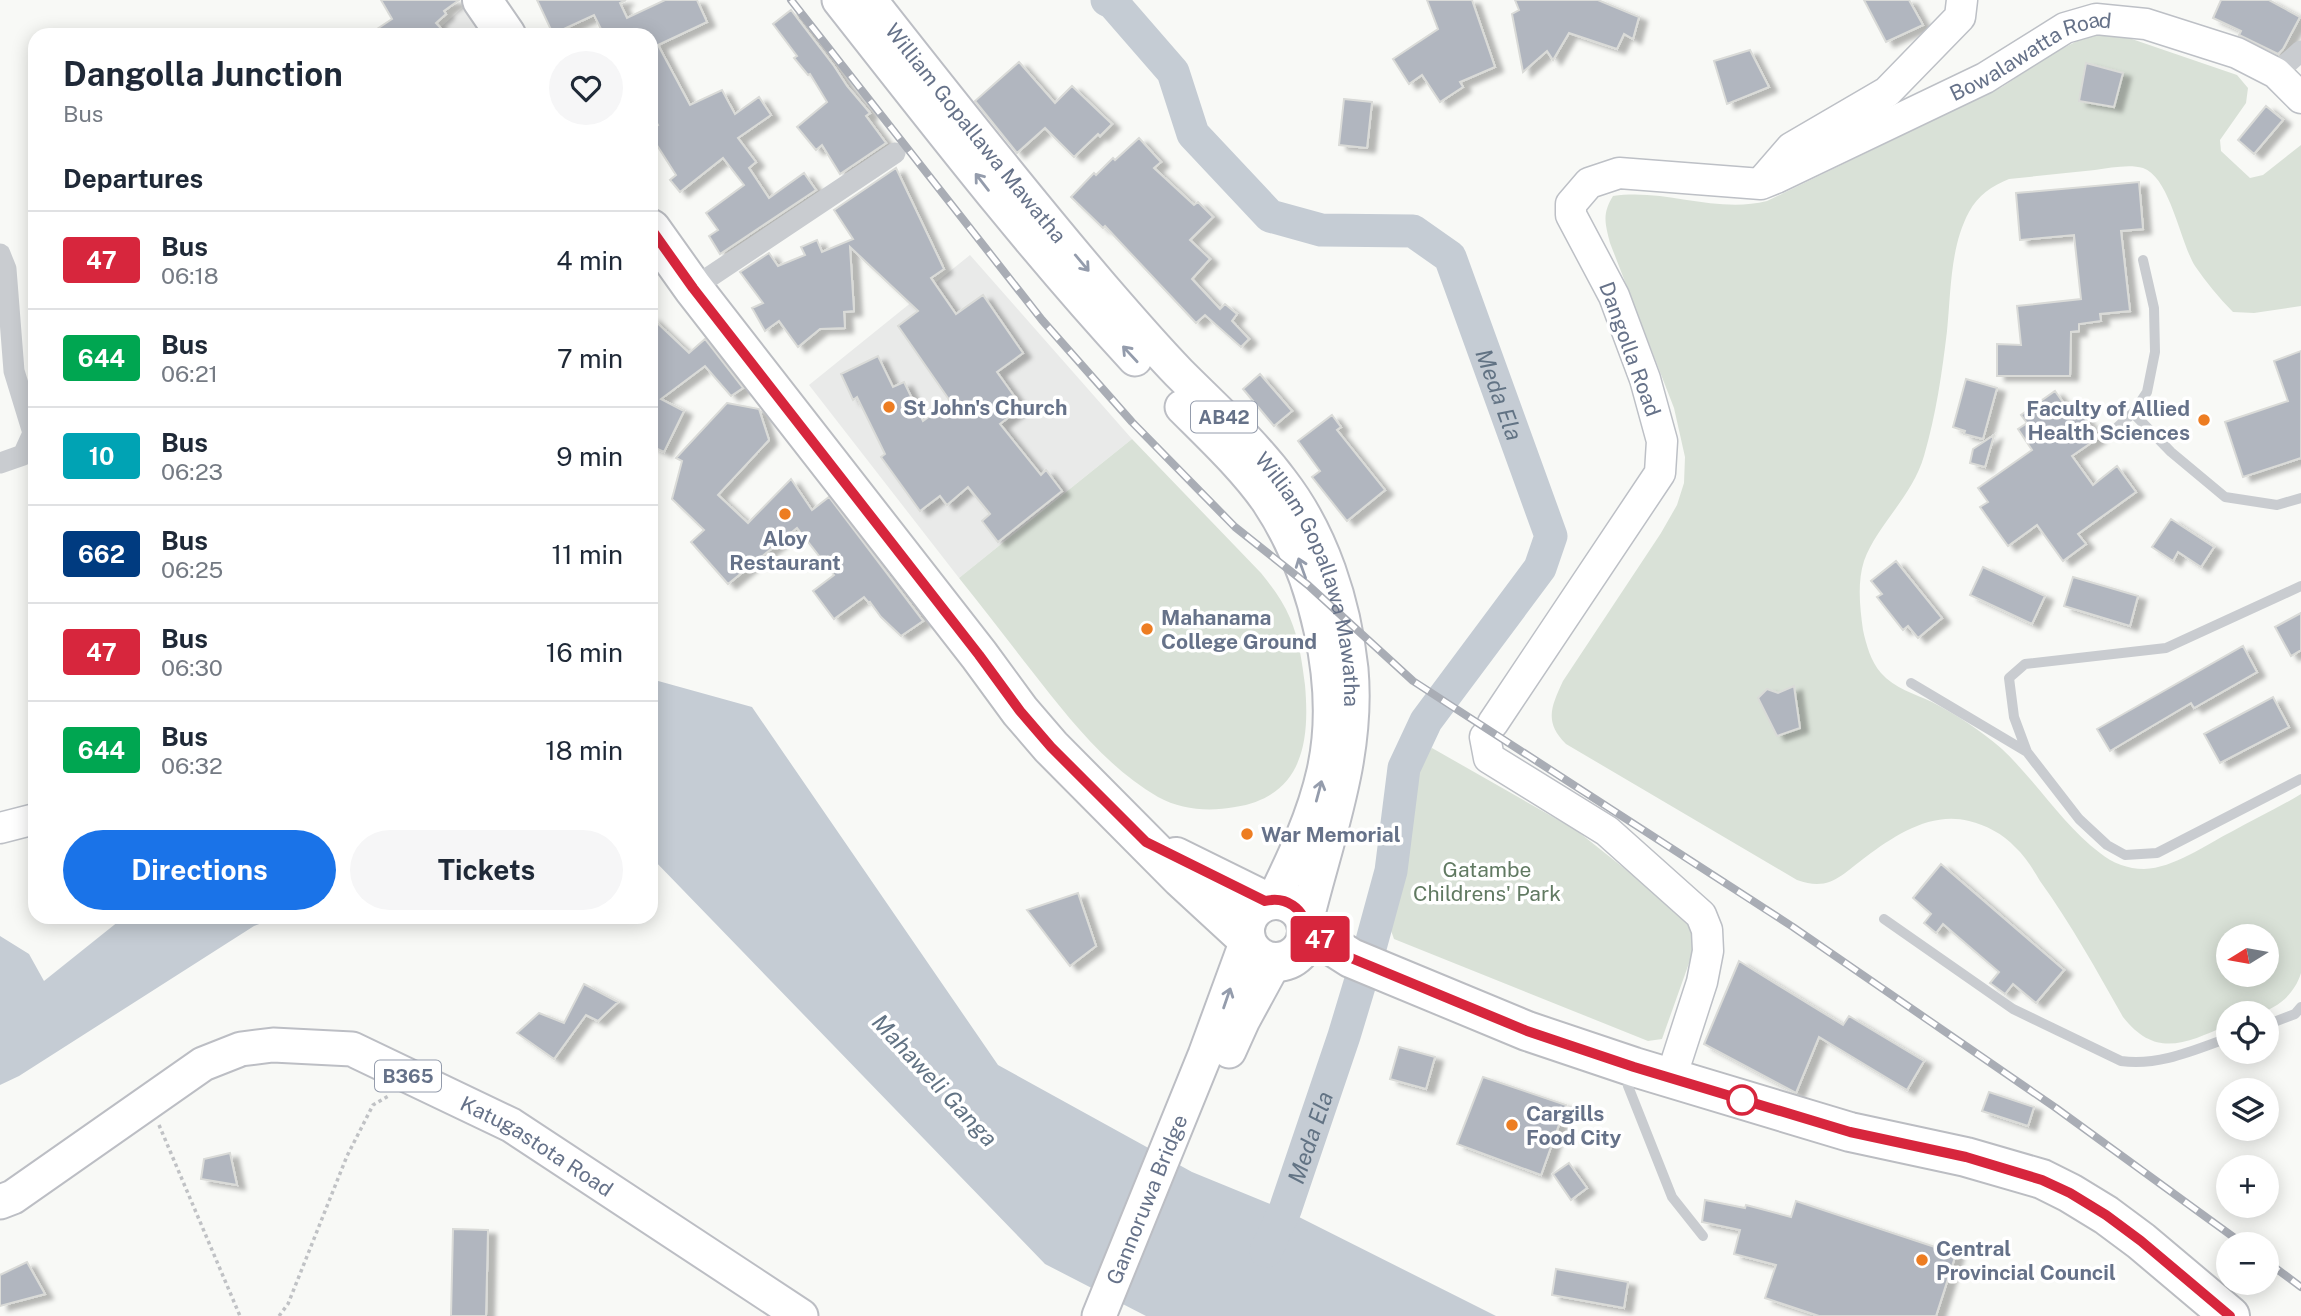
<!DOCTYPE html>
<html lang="en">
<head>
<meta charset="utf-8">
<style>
	body { margin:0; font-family:"Public Sans",sans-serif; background:#f6f6f7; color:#1f2937; height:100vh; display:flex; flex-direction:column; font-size:26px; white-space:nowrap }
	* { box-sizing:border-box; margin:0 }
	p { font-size:23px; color:#747a83 }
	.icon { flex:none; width:38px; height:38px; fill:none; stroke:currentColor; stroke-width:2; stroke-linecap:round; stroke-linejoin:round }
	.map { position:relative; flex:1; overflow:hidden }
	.side { position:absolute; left:28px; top:28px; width:630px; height:896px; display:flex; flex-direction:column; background:#fff; border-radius:21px; box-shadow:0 4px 18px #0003 }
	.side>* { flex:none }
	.badge { padding:0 14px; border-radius:5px; font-size:24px; line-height:46px }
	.needle { width:46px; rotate:259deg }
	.controls { position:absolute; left:2216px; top:924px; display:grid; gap:14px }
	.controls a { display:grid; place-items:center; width:63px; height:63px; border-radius:50%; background:#fff; box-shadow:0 4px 18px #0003; font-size:35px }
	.map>.badge { position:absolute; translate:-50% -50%; box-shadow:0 0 0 4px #fff }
	h2 { padding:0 35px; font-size:26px; line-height:63px }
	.round { display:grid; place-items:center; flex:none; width:74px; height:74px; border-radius:37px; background:#f6f6f7 }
	.overview { display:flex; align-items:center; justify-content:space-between; height:119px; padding:0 35px }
	h1 { font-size:33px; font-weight:700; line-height:52px }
	.cta { display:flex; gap:14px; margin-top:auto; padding:14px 35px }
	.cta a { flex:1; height:80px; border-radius:42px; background:#1a73e8; color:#fff; font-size:28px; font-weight:700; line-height:80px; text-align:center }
	.cta a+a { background:#f6f6f7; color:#1f2937 }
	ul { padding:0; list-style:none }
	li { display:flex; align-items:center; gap:21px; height:98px; padding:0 35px; border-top:2px solid #e0e1e3 }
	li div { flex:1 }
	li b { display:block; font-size:26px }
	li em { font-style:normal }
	li .badge { min-width:77px; font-weight:700; text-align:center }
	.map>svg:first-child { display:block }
</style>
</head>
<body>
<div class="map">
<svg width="2301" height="1316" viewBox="0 0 2301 1316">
	<defs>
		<filter id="shadow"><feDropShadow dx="8" dy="4.5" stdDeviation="2" flood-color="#0004"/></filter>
	</defs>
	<rect width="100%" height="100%" fill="#f8f9f6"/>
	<path fill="#e9eae9" d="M469 2 493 35H432Z
		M970 255 1132 439 959 578 809 385Z"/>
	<path fill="#d9e1d7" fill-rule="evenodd" d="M2101 34 2123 36 2237 75 2248 88 2246 103 2220 140 2221 151 2250 178 2263 175 2301 145V306L2254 313 2233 312C2219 298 2206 282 2195 266 2180 242 2170 177 2143 168 2129 164 2110 168 2095 170 2066 173 2038 176 2009 179 1992 186 1978 195 1969 212 1950 247 1951 292 1947 331 1942 373 1936 415 1924 456 1912 497 1877 525 1864 561 1857 583 1860 608 1863 630 1866 644 1871 662 1881 673 1894 688 1915 694 1932 702 1957 715 1980 730 2002 749 2036 781 2063 825 2100 853 2112 863 2128 869 2144 869 2174 868 2205 845 2231 832 2254 819 2278 808 2301 794V973C2295 993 2278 1009 2257 1013 2248 1015 2237 1013 2228 1013V1025C2186 1043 2156 1059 2123 1017 2097 971 2071 924 2040 881 2033 869 2025 856 2015 847 2003 834 1986 825 1969 821 1932 811 1895 835 1867 856 1841 875 1830 892 1797 880L1566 744C1544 722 1551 707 1563 681L1661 533 1677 505 1684 483 1685 457 1674 408 1610 243C1605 223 1602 214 1613 196 1665 188 1716 214 1767 201L2002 87 2054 53 2077 41ZM2228 936H2266V975H2228Z
		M1132 439 1261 573C1272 587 1283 601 1290 618 1299 639 1302 662 1305 685 1310 742 1303 796 1235 807 1209 812 1182 810 1158 797 1106 767 1067 716 1031 670 1007 639 983 608 959 578Z
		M1432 748 1576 830 1688 919 1699 935 1662 1039 1648 1041 1394 939 1389 925 1418 756Z"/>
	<path fill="#c5ccd4" d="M651 679 752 707 998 1065 1192 1172 1285 1210 1496 1316H1146L1045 1264 651 857Z
		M124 917H321L317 919 275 918 254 926 19 1076 0 1085V936L29 954 44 981Z"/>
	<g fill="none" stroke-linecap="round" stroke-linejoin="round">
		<g stroke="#c5ccd4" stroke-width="33">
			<path id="s1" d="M1107 0 1113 3 1173 72 1193 134 1270 216 1321 230 1413 231 1450 257 1551 536 1540 568 1426 721 1404 768 1391 871 1370 948"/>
			<path id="s2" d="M1266 1251 1285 1210 1344 1036 1360 983"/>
		</g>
	</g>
	<path fill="#b1b6bf" stroke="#dadbd8" stroke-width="2" filter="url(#shadow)" d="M381 0H459L444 11 446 14 436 23 447 35H368L392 19Z
		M537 0H626L620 3 627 18 665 0H697L707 22 658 45 690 105 722 90 735 114 759 97 771 115 738 138 756 162 749 168 769 198 804 173 816 190 720 254 709 236 718 230 706 213 744 185 723 158 680 192 670 180 676 175 651 136V129L658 125 651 112V35H604L594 15 553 34Z
		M1427 0H1472L1495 67 1460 82 1463 87 1440 102 1422 75 1409 84 1393 59 1438 29Z
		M1515 0H1598L1639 17 1633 39 1624 34 1617 49 1569 33 1553 60 1547 51 1523 72 1512 14 1519 10Z
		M1864 0H1909L1923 25 1886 42Z
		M2221 0H2269L2300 17 2283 49 2278 54 2239 35 2241 31 2213 18Z
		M791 10 834 66 847 86 870 113 866 116 886 143 840 174 822 145 816 150 797 127 827 102 810 74 808 75 794 58 797 56 773 24Z
		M1750 50 1769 87 1727 104 1714 61Z
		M1019 62 1055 103 1072 86 1112 124 1100 136 1098 134 1074 157 1045 128 1017 153 975 101Z
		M2086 63 2123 73 2114 107 2079 101Z
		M1344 99 1372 102 1367 148 1339 145Z
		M2266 106 2283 120 2254 154 2238 140Z
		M1139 138 1161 162 1154 168 1194 205 1198 202 1213 217 1190 240 1210 259 1192 279 1220 309 1225 304 1237 314 1232 321 1249 339 1241 347 1205 315 1196 323 1105 226 1103 228 1071 197 1094 173 1096 175 1113 158 1115 160Z
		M896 168 944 269 931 278 956 314 983 295 1023 353 997 372 1022 407 1000 424 1041 475 1046 470 1062 491 998 542 982 521 990 514 968 487 947 505 940 496 920 511 881 457 885 454 857 397 853 400 841 374 878 356 893 387 904 382 923 421 950 401 898 326 918 311 850 247 854 311 844 312 845 328 820 329 798 347 779 321 765 331 752 308 763 303 740 272 769 253 778 266 805 255 801 247 817 240 822 252 853 239 834 210Z
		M2139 182 2143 229 2121 231 2130 311 2100 314 2101 321 2079 324V331L2071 332 2070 376H1997V344L2021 345 2017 306 2081 299 2074 235 2020 240 2016 193Z
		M651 317 689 353 705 339 743 388 731 396 705 366 661 399 684 411 664 452 651 446Z
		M2301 351V458L2243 477 2225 422 2288 401 2274 361Z
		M1260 374 1292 411 1274 426 1243 389Z
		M1966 379 1997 388 1983 439 1964 434 1965 431 1953 427Z
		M2055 391 2075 419 2082 414 2098 438 2072 456 2093 485 2117 466 2136 492 2078 534 2086 544 2063 561 2037 525 2008 546 1980 507 1988 502 1978 488 2032 450 2018 429 2027 423 2021 415Z
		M727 403 759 409 769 440 718 495 748 523 791 479 812 510 829 497 923 621 901 636 881 617 870 602 869 603 864 597 834 619 813 591 834 575 797 528 728 584 691 542 704 530 672 499 682 461 676 458Z
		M1332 415 1341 427 1337 430 1385 490 1347 521 1312 477 1320 471 1298 441Z
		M1994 435 1985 467 1970 463 1973 449Z
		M2171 519 2214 547 2201 567 2178 552 2173 561 2152 547Z
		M1896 561 1942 618 1918 638 1908 626 1903 630 1877 597 1882 594 1871 581Z
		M1983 567 2045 596 2032 624 1970 595Z
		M2073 577 2138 596 2130 626 2064 606Z
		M2301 613V650L2291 656 2275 627Z
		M2243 646 2257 672 2194 708 2191 703 2110 751 2097 729Z
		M1794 686 1800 728 1777 736 1758 698 1767 689 1778 693Z
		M2273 697 2289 727 2220 763 2204 734Z
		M1941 864 2064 970 2036 1003 2013 984 2005 994 1990 983 1999 972 1943 924 1936 933 1924 923 1931 914 1913 898Z
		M1078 893 1096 946 1070 966 1027 910Z
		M1739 961 1843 1025 1849 1016 1924 1061 1907 1090 1819 1037 1796 1093 1704 1044Z
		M584 984 618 1002 598 1021 586 1015 554 1059 517 1033 539 1013 564 1023Z
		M1399 1047 1435 1057 1426 1089 1390 1079Z
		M1483 1077 1566 1105 1541 1175 1457 1144Z
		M1989 1092 2034 1107 2028 1126 1982 1111Z
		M230 1153 237 1185 201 1179 204 1159Z
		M1569 1163 1587 1188 1571 1200 1553 1174Z
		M1705 1200 1745 1208 1746 1205 1791 1217 1796 1201 1956 1254 1936 1316H1819L1765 1298 1776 1265 1734 1254 1740 1230 1702 1222Z
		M453 1229 488 1230 486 1316H451Z
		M27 1262 45 1294 0 1306V1275Z
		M1556 1269 1628 1282 1624 1308 1552 1295Z"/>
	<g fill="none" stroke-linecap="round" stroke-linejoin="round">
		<defs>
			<g id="secondary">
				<path d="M1765 178 1791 148 1887 92 1960 17 1962 0"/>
				<path id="s3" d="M1493 723 1660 473 1662 441 1645 379 1614 296 1571 215V204L1589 183 1619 173 1761 184 1776 178 1985 78 2065 28 2096 19 2146 24 2237 53 2276 73 2301 98"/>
				<path d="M1485 737 1489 758 1607 831 1701 915 1707 930 1708 951 1702 982 1671 1078"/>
				<path d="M0 828 35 819"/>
			</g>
			<g id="primary">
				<path d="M839 0C935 122 1029 244 1135 359"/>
				<path id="s4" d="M870 0C946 97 1022 193 1102 287 1127 316 1152 345 1179 373 1214 408 1251 441 1281 481 1322 534 1344 603 1351 669 1359 757 1326 839 1306 922"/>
				<path d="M1182 407C1212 437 1244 467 1268 501 1316 573 1343 685 1324 771 1314 816 1294 858 1274 899"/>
				<path d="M1229 1051 1243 1020 1274 963"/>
				<path id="s5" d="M0 1202 13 1197 203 1064 241 1049 273 1045 352 1049 511 1125 801 1316"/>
				<path id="s6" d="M1099 1316 1205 1055 1246 943"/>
			</g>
			<path id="highway" d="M482 0 506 35
				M651 229 693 288 979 655 1020 711 1051 747 1181 878 1245 937
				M1176 857 1265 901
				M1245 931a31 31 0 1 1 62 0a31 31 0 1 1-62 0Z
				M1307 930 1351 958 1527 1031 1634 1067 1850 1132 1966 1157 2042 1179 2070 1193 2106 1215 2141 1241 2230 1316"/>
		</defs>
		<use href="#secondary" stroke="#bdc0c6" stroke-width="33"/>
		<use href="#primary" stroke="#bcbec4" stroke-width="37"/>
		<use href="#highway" stroke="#bbbdc2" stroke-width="42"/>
		<path stroke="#c0c2c5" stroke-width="3.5" stroke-dasharray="3.5 3.5" stroke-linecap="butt" d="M159 1125 240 1316
			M279 1316 288 1304 347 1156 373 1105 390 1095"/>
		<path stroke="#c9ccd0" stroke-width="10" d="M2133 413 2171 452 2225 497 2277 505 2301 498
			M2112 432 2133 413 2147 392 2155 352 2154 308 2143 260
			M1911 683 2027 752 2079 819 2107 845 2125 855 2157 853 2301 779
			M2027 752 2014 717 2009 678 2025 664 2166 648 2301 586
			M1884 919 2013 1009 2121 1061C2159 1066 2192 1051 2228 1038
			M2266 1025 2295 1014 2301 1007
			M1632 1073 1628 1086 1672 1197 1703 1236"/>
		<path stroke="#c9ccd0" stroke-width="21" d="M2276 73 2301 51
			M0 254 6 269 14 371 33 433 23 455 0 463
			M693 288 895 153"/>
		<use href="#secondary" stroke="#fff" stroke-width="30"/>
		<use href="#primary" stroke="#fff" stroke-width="33"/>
		<use href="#highway" stroke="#fff" stroke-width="38"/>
		<defs>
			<path id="rail" d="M791 0 1042 320 1132 422 1235 527 1308 585 1413 681 1793 927 2056 1108 2243 1244
				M2266 1261 2301 1287"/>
		</defs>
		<use href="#rail" stroke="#a9adb5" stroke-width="8"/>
		<use href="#rail" stroke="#fff" stroke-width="5" stroke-dasharray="16" stroke-linecap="butt"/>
	</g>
	<defs><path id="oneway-shaft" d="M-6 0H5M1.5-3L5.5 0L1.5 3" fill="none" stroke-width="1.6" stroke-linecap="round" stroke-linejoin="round" transform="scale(1.75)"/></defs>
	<g stroke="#949cac">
		<use href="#oneway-shaft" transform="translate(982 182) rotate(-128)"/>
		<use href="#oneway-shaft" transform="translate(1082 263) rotate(50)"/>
		<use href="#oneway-shaft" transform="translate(1130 354) rotate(-133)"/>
		<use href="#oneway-shaft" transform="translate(1302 568) rotate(-110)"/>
		<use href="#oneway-shaft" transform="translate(1319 791) rotate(-75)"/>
		<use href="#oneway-shaft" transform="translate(1227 998) rotate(-71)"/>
	</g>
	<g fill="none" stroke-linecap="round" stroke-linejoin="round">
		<defs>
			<path id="line" d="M651 229 693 288 979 655 1020 711 1051 747 1146 842 1265 901C1286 896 1304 908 1307 930L1351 958 1527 1031 1634 1067 1850 1132 1966 1157 2042 1180 2070 1193 2106 1215 2141 1241 2230 1316"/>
		</defs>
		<use href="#line" stroke="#fff" stroke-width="16"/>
		<use href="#line" stroke="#d7263d" stroke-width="10"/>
	</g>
	<g fill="#ed7d22" stroke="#fff" stroke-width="2.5">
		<circle cx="889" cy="407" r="7"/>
		<circle cx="2204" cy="420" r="7"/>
		<circle cx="785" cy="514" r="7"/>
		<circle cx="1147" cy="629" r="7"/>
		<circle cx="1247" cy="834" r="7"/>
		<circle cx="1512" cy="1125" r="7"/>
		<circle cx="1922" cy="1260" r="7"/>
	</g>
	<circle fill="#fff" stroke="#d7263d" stroke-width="3.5" cx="1742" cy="1100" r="14"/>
	<g text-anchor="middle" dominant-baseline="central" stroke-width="7" stroke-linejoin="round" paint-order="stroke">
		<g fill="#fff" stroke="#949cac" stroke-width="2">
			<rect x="1191" y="401.5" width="66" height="31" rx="5"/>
			<rect x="375" y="1060.5" width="66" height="31" rx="5"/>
		</g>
		<g font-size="19" font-weight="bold" fill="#667289">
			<text x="1224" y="417">AB42</text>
			<text x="408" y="1076">B365</text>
		</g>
		<g font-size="21" fill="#667289" stroke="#fff">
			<text stroke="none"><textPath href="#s3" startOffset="1090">Bowalawatta Road</textPath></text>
			<text stroke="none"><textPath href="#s4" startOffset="170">William Gopallawa Mawatha</textPath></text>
			<text transform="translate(1630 349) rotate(70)">Dangolla Road</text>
			<text stroke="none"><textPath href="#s4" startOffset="737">William Gopallawa Mawatha</textPath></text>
			<text stroke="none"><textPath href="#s5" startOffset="607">Katugastota Road</textPath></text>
			<text stroke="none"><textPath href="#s6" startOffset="126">Gannoruwa Bridge</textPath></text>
		</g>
		<g font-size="21" font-weight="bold" fill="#667289" stroke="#fff" text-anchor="start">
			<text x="903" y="407">St John's Church</text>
			<text x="2190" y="408" text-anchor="end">Faculty of Allied<tspan x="2190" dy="24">Health Sciences</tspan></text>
			<text x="785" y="538" text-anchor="middle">Aloy<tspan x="785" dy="24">Restaurant</tspan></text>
			<text x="1161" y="617">Mahanama<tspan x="1161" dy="24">College Ground</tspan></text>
			<text x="1261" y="834">War Memorial</text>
			<text x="1526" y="1113">Cargills<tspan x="1526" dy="24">Food City</tspan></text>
			<text x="1936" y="1248">Central<tspan x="1936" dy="24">Provincial Council</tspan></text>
		</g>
		<g font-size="21" fill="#617a62" stroke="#fff">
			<text x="1487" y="869">Gatambe<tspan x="1487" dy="24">Childrens' Park</tspan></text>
		</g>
		<g font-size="23" font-style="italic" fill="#627384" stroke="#fff">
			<text stroke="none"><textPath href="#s1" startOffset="612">Meda Ela</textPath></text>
			<text transform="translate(935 1080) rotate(47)">Mahaweli Ganga</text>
			<text stroke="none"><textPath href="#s2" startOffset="122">Meda Ela</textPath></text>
		</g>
	</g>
</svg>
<div class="controls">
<a><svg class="needle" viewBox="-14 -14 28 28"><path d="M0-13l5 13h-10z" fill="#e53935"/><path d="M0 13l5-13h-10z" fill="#747a83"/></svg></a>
<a><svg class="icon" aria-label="locate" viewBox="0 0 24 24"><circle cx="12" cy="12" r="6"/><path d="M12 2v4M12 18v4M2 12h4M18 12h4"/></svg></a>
<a><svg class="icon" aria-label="layers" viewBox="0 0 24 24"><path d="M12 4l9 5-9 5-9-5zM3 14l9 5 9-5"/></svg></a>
<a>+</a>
<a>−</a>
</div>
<b class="badge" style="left:1320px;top:939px;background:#d7263d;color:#fff">47</b>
<section class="side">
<div class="overview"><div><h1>Dangolla Junction</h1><p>Bus</p></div><a class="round"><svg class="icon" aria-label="heart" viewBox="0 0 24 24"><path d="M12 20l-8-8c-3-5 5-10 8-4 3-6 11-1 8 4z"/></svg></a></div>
<h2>Departures</h2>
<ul>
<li><span class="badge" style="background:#d7263d;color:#fff">47</span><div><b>Bus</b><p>06:18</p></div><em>4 min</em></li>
<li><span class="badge" style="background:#00a651;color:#fff">644</span><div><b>Bus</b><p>06:21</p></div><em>7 min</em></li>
<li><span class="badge" style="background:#00a3b4;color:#fff">10</span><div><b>Bus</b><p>06:23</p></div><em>9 min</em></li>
<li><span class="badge" style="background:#003b80;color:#fff">662</span><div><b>Bus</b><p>06:25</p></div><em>11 min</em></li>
<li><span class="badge" style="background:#d7263d;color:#fff">47</span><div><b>Bus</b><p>06:30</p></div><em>16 min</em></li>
<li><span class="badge" style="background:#00a651;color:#fff">644</span><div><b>Bus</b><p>06:32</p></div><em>18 min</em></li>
</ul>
<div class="cta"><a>Directions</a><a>Tickets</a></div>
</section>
</div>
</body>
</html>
